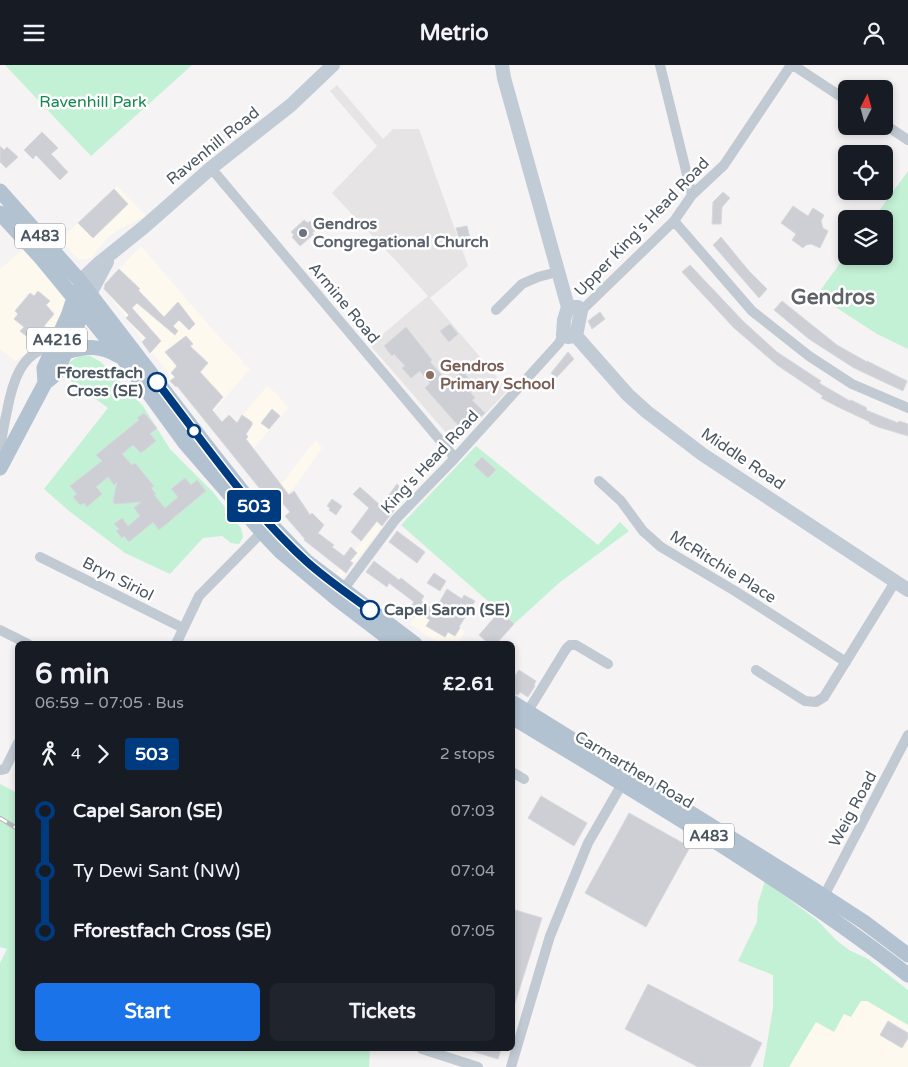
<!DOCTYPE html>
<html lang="en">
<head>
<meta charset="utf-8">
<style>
	body { margin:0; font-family:"Varela Round",sans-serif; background:#20242c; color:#f1f3f6; height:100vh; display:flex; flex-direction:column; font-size:19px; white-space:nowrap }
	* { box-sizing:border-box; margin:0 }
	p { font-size:16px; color:#9ea1a6 }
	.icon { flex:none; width:28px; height:28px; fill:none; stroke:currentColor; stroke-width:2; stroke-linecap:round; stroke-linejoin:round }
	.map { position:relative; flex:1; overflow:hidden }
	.side { position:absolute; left:15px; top:576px; width:500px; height:410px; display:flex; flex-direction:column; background:#171b24; border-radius:8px; box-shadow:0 2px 8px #0003 }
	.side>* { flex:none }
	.badge { padding:0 10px; border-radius:4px; font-size:18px; line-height:32px }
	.needle { width:32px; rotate:6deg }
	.tools { position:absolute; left:838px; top:15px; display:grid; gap:10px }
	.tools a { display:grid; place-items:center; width:55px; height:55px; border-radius:8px; background:#171b24; box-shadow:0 2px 8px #0003; font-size:25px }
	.map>.badge { position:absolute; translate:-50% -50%; box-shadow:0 0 0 2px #fff }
	.legs { display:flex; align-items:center; gap:8px; height:55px; padding:0 20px; font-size:16px }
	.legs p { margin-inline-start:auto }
	.summary { display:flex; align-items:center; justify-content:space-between; height:85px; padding:0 20px }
	h1 { font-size:28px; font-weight:700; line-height:38px }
	.primary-button { display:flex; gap:10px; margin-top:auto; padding:10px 20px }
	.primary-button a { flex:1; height:58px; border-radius:8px; background:#1a73e8; color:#fff; font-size:20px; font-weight:700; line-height:58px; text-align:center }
	.primary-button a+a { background:#20242c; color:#f1f3f6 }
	ul { padding:0 20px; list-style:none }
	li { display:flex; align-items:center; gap:18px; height:60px; font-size:19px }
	li i { display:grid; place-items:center; width:8px; height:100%; margin:0 6px; background:currentColor }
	li i::after { content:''; width:12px; height:12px; margin:-6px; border:4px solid; border-radius:50%; background:#171b24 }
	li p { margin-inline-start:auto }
	li:first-child i { background:linear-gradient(#0000 50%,currentColor 0) }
	li:last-child i { background:linear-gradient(currentColor 50%,#0000 0) }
	header { display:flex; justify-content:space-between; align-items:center; height:65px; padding:0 20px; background:#171b24; font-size:22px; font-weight:700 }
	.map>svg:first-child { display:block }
</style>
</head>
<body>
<header><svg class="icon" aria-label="menu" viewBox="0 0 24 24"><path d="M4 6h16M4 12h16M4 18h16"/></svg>Metrio<svg class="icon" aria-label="person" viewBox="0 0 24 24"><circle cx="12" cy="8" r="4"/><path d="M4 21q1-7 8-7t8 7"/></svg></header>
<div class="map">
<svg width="908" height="1002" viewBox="0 0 908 1002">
	<rect width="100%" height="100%" fill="#f5f3f3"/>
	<path fill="#fdf9ef" d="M117 121 146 151 121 163 108 172 91 193 82 195 77 193 60 175Z
		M141 181 221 274 243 296 242 299 250 304 205 356 177 321 168 314 170 311 153 288 151 289 137 267 104 224V220Z
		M25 183 65 235 58 259 45 277 15 296 0 284V204Z
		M267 321 276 328 288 343 240 399 221 376Z
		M316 375 322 383 294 423 272 442 264 432 285 415 301 393Z
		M377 458 382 462 342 513 336 508Z
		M423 540 465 566 457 579H440L410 559Z
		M868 894 908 925V1002H776Z"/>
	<path fill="#e6e4e5" d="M337 20 383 74 393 64H419L468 201 430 233 508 325 465 370 449 371 370 280 428 231 399 199 332 128 377 81 330 26Z"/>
	<path fill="#c3f1d5" d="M5 0H192L91 91Z
		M908 106V284L877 269 817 230 846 190V191H884V154H873Z
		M80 291H90L101 297 143 341 170 384 213 427 241 463 243 472 239 479 231 478 222 471 203 473 170 509 125 488 69 446 44 424 108 343 66 312 64 307C67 298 71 295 80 291Z
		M476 381 598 480 620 457 629 466 559 518 514 559 401 460Z
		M0 719 17 728 18 984H370L369 1002H0V898L7 884 0 882Z
		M765 816 818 856 836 875 849 885 868 894 908 925V960L867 936H861L851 952 844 949 834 967 816 957 789 1002H763L773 943V910L738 896 757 857 758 838Z"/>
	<path fill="#cdcfd5" stroke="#d7d9de" d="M42 67 58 83 51 89 68 107 60 115 36 90 33 94 24 85Z
		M0 81 4 85 7 82 18 92 6 103 0 97Z
		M114 124 128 139 93 173 78 158Z
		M723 127 730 133 722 142 721 159H712L713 137Z
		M793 141 808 151 813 143 824 150 821 156 823 163 828 166 820 183 811 179 806 180 803 183 792 175 796 169 781 158Z
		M304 155 308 158 310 156 317 164 312 168 314 169 300 181 292 172 294 170 291 167Z
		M467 161 470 173 460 176 456 163Z
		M721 172 749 206 767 224 759 233 713 180Z
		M690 200 743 256 777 287 821 316 819 318 850 336 851 335 867 343 866 345 898 358 899 356 908 359V371L878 362 869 358 870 357 838 342 821 333 823 331 777 300 734 263 682 207Z
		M119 204 140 224 138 225 164 252 178 237 195 259 189 265 179 255 173 261 178 266 175 270 137 238 132 243 161 276 150 288 142 277 146 273 126 253 129 250 104 224 105 219Z
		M38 226 50 236 46 240 54 249 44 261 48 264 35 276 28 269 26 271 20 266 24 262 14 254 18 249 15 246 30 228 34 231Z
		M782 236 837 280 867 297V296L907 316 903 326 854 303 809 274 774 245Z
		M600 247 605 254 592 264 588 256Z
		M450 259 458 269 449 277 440 266Z
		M406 262 432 295 430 297 449 318 462 306 473 318 467 323 475 333 472 335 485 348 464 367 425 323 430 318 420 306 411 313 402 303 405 301 394 289 392 291 384 281Z
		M186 271 193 279 190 281 208 298 200 307 223 332 212 345 222 357 229 350 237 358 242 350 252 357V360L246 369 248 372 246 374 289 430 294 426 310 450 312 448 324 460 318 468 334 480 332 482 344 491 351 482 357 488 350 496 353 498 346 508 304 475 305 474 285 451 290 447 280 435 273 440 177 321 176 322 170 316 175 312 171 308 177 301 165 287Z
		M568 287 574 294 556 313 551 308Z
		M272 344 280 351 269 364 261 358Z
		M144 348 157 363 150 369 156 376 141 388 133 380 122 389 132 400 135 398 154 421 151 423 156 429 154 430 165 443 178 432 171 424 185 413 191 420 197 415 206 426 159 465 153 457 129 477 124 471 122 473 116 466 119 464 114 459 122 453 128 461 140 451 134 443 141 437 115 439 113 436 117 417 114 420 108 412 96 422 102 429 87 442 84 438 80 440 73 432 77 429 70 421 102 396 96 390 139 355 137 353Z
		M482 392 496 405 488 413 474 400Z
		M397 419 407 429 382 461 377 456 361 476 351 467 369 443 353 429 360 422 381 441Z
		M332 434 342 441 336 450 329 445 330 443 327 441Z
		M397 466 425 487 417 498 389 477Z
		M374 496 399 515 401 513 424 531 421 536 435 545 447 524 462 534 464 530 475 536 459 562 460 563 455 571 448 567 445 572 426 561 430 555 417 547 414 552 407 547 414 537 389 518 387 522 366 507Z
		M434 508 446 516 440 526 427 518Z
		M500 546 514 559 496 579H489L479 570Z
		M519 605 536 616 534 620 535 621 528 632 520 627 518 630 512 628V615Z
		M541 731 587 758 574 781 528 753Z
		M629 748 690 782 646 862 585 828Z
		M512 844 542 853 514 941H512Z
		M648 919 762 978 750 1002H698L625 964Z
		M888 956 908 968V973L902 983 880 970Z
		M469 984H501L498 994 469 985Z"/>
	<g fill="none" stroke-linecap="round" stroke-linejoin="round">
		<path stroke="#c1cad2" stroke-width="10" d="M660 0 692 130
			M793 0 846 35
			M884 59 908 75
			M211 103 455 393
			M674 156 752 246 809 291 852 319 908 343
			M496 245 522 219 538 212 557 207
			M581 246 674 156 692 130 724 100 791 0
			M3 396C3 389 1 380 2 373 3 364 5 355 7 346 12 319 21 285 53 282
			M599 416 621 436 643 466 661 482 735 526 846 597
			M40 492 183 563
			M343 525 395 455 455 393 559 278 563 270
			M0 565 28 579
			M176 579 199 531 262 467
			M756 605 805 636 816 637 824 632 895 517
			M528 646 566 584 570 580H576L608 599
			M0 705 5 704 18 678
			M512 707 524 714
			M824 831 908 670
			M422 984 478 1002
			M511 1002 550 871 588 778 622 719"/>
		<path stroke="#c1cbd6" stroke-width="14" d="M502 0 504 13 568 242
			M80 216 98 199 144 162 211 103 291 40 333 0
			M90 229 107 197
			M568 242 564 255 563 270 568 272 576 271
			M568 242H578L581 246 576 271
			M576 271 628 330 647 347 702 389 908 525"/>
		<path stroke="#b3c2d1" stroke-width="15" d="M0 126 80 216 202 375 256 444 306 496 415 579
			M0 148 41 193 74 233 129 301 185 378 262 467 281 487 337 534 396 579
			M66 287C88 281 100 280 119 291
			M45 318 44 303 68 251 76 227
			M0 403 45 318 56 309 87 237
			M512 637 824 831 864 857 908 890
			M512 652C647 734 783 813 908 910"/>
		<defs>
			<path id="rail" d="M0 753 18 764"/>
		</defs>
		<use href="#rail" stroke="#b5b8bd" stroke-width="4.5"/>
		<use href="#rail" stroke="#fff" stroke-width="2.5" stroke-dasharray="8" stroke-linecap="butt"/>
	</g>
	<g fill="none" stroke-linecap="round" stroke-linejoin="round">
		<defs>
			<path id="line-1" d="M157 317C204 378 249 444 306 496 326 514 348 529 370 545"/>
		</defs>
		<use href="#line-1" stroke="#fff" stroke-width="11"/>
		<use href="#line-1" stroke="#003b80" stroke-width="8"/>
	</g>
	<circle fill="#6b7280" stroke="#fff" stroke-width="2" cx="303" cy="168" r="5"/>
	<circle fill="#8d6e63" stroke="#fff" stroke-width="2" cx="430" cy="310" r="5"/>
	<g fill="#fff" stroke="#003b80" stroke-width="2.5">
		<circle cx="157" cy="317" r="9"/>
		<circle cx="194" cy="366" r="6"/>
		<circle cx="370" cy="545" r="9"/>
	</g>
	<g text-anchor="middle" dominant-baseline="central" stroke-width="5" stroke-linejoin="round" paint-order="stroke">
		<g fill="#fff" stroke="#808990" stroke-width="1">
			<rect x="15" y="158.5" width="50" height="25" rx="4"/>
			<rect x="27" y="262.5" width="60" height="25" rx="4"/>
			<rect x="684" y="758.5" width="50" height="25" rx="4"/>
		</g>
		<g font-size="15" font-weight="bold" fill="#4a5661">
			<text x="40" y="171">A483</text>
			<text x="57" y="275">A4216</text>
			<text x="709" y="771">A483</text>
		</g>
		<g font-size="16" fill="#17864f" stroke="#fff">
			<text x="93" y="37">Ravenhill Park</text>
		</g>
		<g font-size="16" fill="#4a5661" stroke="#fff">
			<text transform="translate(213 81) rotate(-39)">Ravenhill Road</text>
			<text transform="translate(642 162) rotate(-46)">Upper King's Head Road</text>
			<text transform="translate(344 238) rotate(50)">Armine Road</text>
			<text transform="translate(743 394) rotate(34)">Middle Road</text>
			<text transform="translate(430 397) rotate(-47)">King's Head Road</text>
			<text transform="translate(723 502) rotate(32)">McRitchie Place</text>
			<text transform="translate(118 514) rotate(27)">Bryn Siriol</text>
			<text transform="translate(634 705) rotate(31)">Carmarthen Road</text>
			<text transform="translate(853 744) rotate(-62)">Weig Road</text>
		</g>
		<g font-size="16" font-weight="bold" fill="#5b616d" stroke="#fff" text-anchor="start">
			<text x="313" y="159">Gendros<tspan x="313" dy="18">Congregational Church</tspan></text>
		</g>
		<g font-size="16" font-weight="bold" fill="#785e54" stroke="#fff" text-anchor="start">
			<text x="440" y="301">Gendros<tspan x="440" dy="18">Primary School</tspan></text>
		</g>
		<g font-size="16" font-weight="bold" fill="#4a5661" stroke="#fff" text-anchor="end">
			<text x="143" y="308">Fforestfach<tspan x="143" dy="18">Cross (SE)</tspan></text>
			<text x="384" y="545" text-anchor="start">Capel Saron (SE)</text>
		</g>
		<g font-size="21" font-weight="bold" fill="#5f6368" stroke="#fff">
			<text x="833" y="232">Gendros</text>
		</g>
	</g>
</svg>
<div class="tools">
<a><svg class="needle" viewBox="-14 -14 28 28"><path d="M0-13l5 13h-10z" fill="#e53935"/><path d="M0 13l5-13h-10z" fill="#9ea1a6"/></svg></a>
<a><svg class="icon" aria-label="locate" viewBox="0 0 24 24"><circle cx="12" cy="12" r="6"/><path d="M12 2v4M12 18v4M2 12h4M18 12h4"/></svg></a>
<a><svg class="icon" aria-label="layers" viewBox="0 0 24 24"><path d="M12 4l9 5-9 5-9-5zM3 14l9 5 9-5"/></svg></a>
</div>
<b class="badge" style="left:254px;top:441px;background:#003b80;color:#fff">503</b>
<section class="side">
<div class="summary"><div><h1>6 min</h1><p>06:59 – 07:05 · Bus</p></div><b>£2.61</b></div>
<div class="legs"><svg class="icon" aria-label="walk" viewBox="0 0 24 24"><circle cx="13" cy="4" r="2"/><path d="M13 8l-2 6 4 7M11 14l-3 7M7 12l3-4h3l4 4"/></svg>4<svg class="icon" aria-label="forward" viewBox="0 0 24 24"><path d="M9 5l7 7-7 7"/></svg><b class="badge" style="background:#003b80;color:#fff">503</b><p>2 stops</p></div>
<ul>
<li><i style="color:#003b80"></i><b>Capel Saron (SE)</b><p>07:03</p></li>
<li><i style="color:#003b80"></i><span>Ty Dewi Sant (NW)</span><p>07:04</p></li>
<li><i style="color:#003b80"></i><b>Fforestfach Cross (SE)</b><p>07:05</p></li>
</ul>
<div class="primary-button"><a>Start</a><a>Tickets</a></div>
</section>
</div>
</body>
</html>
